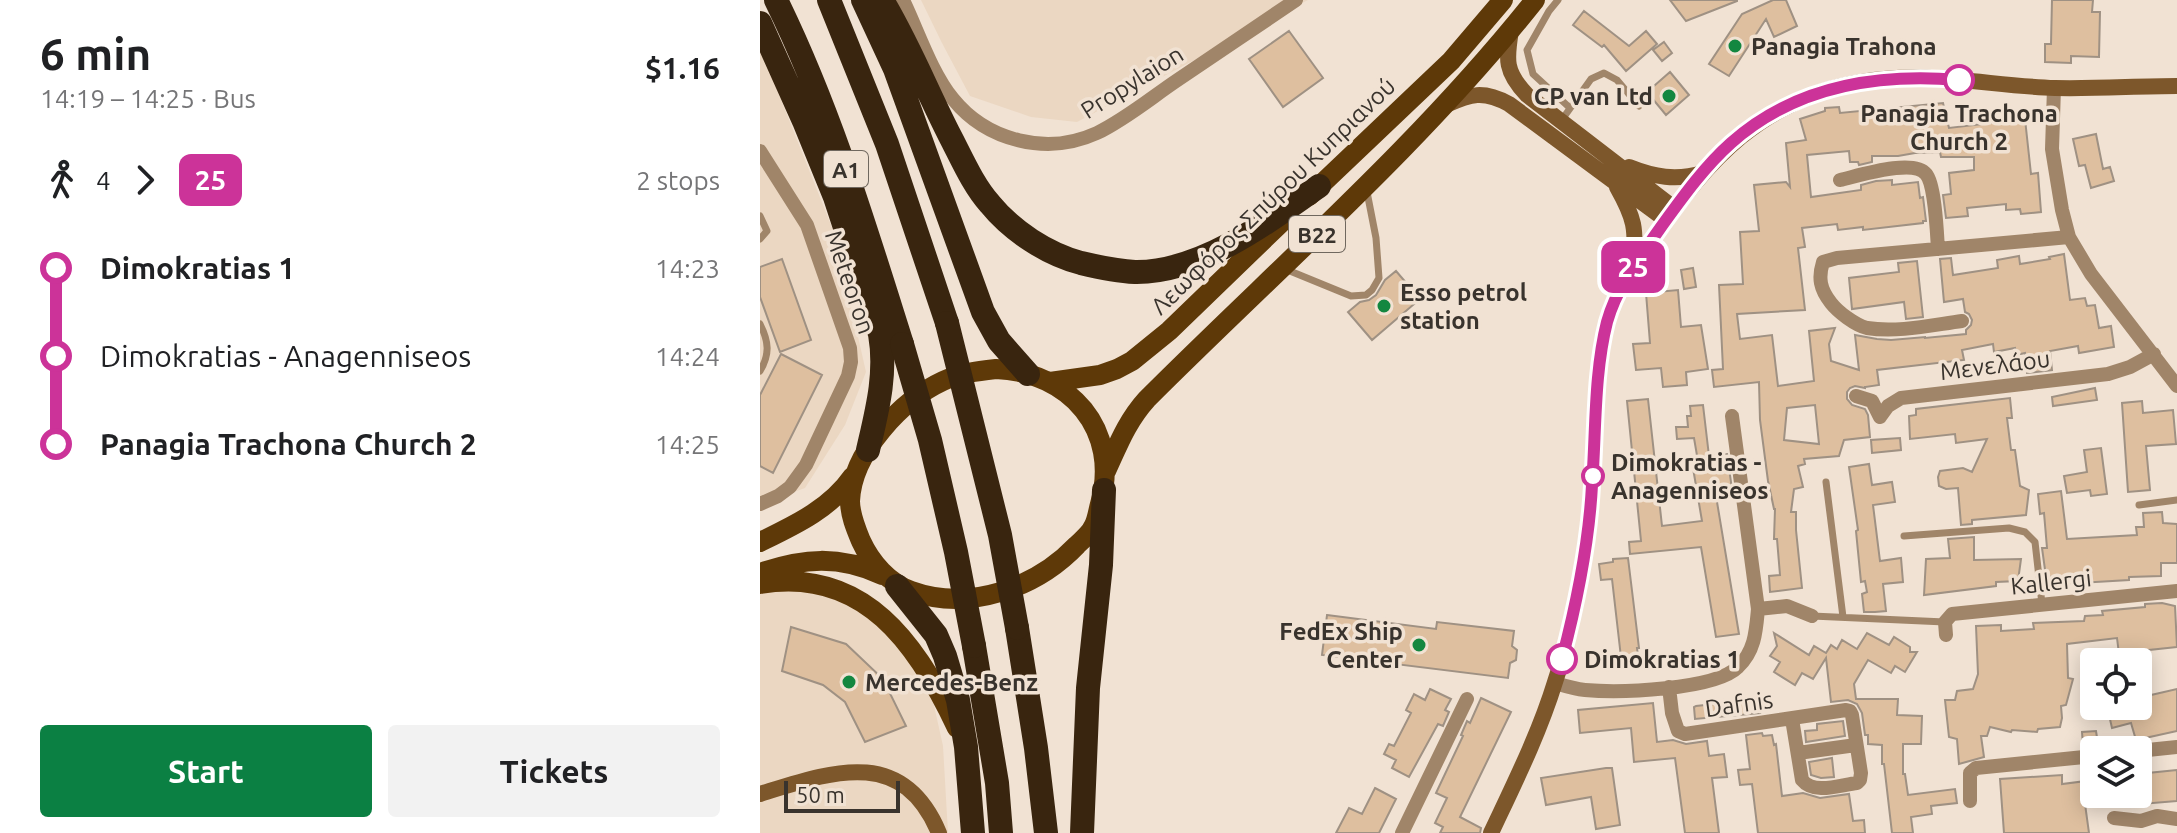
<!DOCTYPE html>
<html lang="en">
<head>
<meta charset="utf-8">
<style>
	body { margin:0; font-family:Ubuntu,sans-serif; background:#f2f2f2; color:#202124; height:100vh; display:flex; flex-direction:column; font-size:30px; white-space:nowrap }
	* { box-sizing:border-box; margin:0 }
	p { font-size:26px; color:#757577 }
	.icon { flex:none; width:44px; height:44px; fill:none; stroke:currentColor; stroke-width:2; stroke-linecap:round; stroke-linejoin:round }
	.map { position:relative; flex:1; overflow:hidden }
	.sheet { display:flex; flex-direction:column; background:#fff; width:760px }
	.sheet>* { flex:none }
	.badge { padding:0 16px; border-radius:12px; font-size:28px; line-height:52px }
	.fabs { position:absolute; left:1320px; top:648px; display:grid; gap:16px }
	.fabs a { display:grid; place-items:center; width:72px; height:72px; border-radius:8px; background:#fff; box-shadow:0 4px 20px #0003; font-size:40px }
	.scale { position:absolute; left:24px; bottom:20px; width:116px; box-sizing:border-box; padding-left:8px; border:4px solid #39332d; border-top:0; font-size:22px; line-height:28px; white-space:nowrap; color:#39332d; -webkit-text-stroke:6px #f1e2d3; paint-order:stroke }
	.map>.badge { position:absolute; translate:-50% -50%; box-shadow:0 0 0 4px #fff }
	.legs { display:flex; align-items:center; gap:12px; height:88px; padding:0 40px; font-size:26px }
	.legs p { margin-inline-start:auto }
	.summary { display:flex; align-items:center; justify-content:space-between; height:136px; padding:0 40px }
	h1 { font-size:44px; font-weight:600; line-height:60px }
	.cta { display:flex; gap:16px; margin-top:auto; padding:16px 40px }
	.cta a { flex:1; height:92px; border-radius:8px; background:#0b8043; color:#fff; font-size:32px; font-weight:600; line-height:92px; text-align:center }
	.cta a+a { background:#f2f2f2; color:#202124 }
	ul { padding:0 40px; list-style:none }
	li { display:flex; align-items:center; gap:28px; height:88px; font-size:30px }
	li i { display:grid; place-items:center; width:12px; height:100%; margin:0 10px; background:currentColor }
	li i::after { content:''; width:20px; height:20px; margin:-10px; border:6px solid; border-radius:50%; background:#fff }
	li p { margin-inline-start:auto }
	li:first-child i { background:linear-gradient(#0000 50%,currentColor 0) }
	li:last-child i { background:linear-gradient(currentColor 50%,#0000 0) }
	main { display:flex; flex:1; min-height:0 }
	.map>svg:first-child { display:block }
</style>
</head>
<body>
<main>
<section class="sheet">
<div class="summary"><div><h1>6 min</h1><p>14:19 – 14:25 · Bus</p></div><b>$1.16</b></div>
<div class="legs"><svg class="icon" aria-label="walk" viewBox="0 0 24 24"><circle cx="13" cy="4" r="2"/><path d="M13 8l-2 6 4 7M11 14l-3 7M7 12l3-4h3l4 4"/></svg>4<svg class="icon" aria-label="forward" viewBox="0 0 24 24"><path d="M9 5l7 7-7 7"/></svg><b class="badge" style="background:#c39;color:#fff">25</b><p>2 stops</p></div>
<ul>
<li><i style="color:#c39"></i><b>Dimokratias 1</b><p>14:23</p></li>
<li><i style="color:#c39"></i><span>Dimokratias - Anagenniseos</span><p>14:24</p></li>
<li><i style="color:#c39"></i><b>Panagia Trachona Church 2</b><p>14:25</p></li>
</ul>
<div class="cta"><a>Start</a><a>Tickets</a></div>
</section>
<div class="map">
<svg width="1417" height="833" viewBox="0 0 1417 833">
	<rect width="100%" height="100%" fill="#f1e2d3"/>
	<path fill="#ebd7c2" d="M161 0H548L317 122 271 117 210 96 182 43Z
		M0 47 75 235 106 372 85 425 45 488 0 504Z
		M0 590 84 591 163 656 183 746 188 833H0Z"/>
	<path fill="#debf9f" stroke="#9f9183" stroke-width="2" fill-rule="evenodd" d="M910 0H977V1L926 21Z
		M1013 0H1026L1037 26 1014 37 1006 19 969 76 949 64 982 14Z
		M1292 0H1333L1332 12H1340L1339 57 1311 56V63L1285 62V44H1291Z
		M824 11 869 46 886 31 897 44 866 71 844 45 842 47 813 25Z
		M529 31 563 78 523 107 489 59Z
		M904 42 912 53 902 61 893 50Z
		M910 72 929 95 906 115 887 92Z
		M1183 103 1189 128 1265 119 1271 174 1278 173 1281 212 1261 214 1260 209 1246 210V204L1207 208 1208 216 1186 218 1183 195 1191 194 1189 173 1214 170V157H1181L1180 152 1155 153 1138 156H1112V162L1099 165 1098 162H1090L1089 151 1047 155 1051 197 1101 190V185L1116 181 1132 180V185L1158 182 1160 198 1163 197 1166 221H1163V223L1103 230V227L1078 230 1077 224 1042 228 1045 247 1038 248 1045 310 977 314 980 339 1012 335 1018 386 1054 381 1049 331 1075 328 1069 344 1071 361 1099 370 1095 335 1117 339 1131 340 1165 337V338L1206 334V330L1211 325 1212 320 1209 314 1205 312 1203 299 1184 302 1180 259 1191 258 1193 275 1238 268 1237 260 1259 256 1260 264 1290 259 1289 257 1304 254 1310 300 1325 298 1327 306 1335 305 1339 328 1351 326 1354 347 1319 353 1318 346 1290 351 1292 370 1267 373 1265 353 1256 355 1255 348 1234 352 1233 344 1202 350 1204 360 1117 370 1119 385 1105 387V388L1095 386 1090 388 1087 392V399L1092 405 1105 409 1108 415 1110 437 1084 440 1079 456 1044 459 1045 464 1038 466 1043 487 1034 489 1031 512H1036V530L1042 588 1010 592 1009 576 1020 575 1017 539H1014L1015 509H1014L1008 481 1000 420 999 382 954 387 952 370 963 369 959 285 983 284 980 232 999 231 994 185 1026 182 1030 187 1026 143 1046 140 1040 119 1065 111V108L1079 107 1080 113ZM1055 405 1059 444 1024 440 1027 408Z
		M1336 134 1343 169 1350 167 1354 181 1331 188 1325 165 1319 166 1313 139Z
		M22 259 51 340 20 352 0 297V267Z
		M1157 261 1163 317 1146 319 1144 302 1092 309 1089 278 1139 272 1138 263Z
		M933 268 936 287 924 289 921 270Z
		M636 271 660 299 612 340 588 312 600 302 609 300 616 295 625 280Z
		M918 290 921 327 941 325 948 369 926 372 927 385 903 387 901 368 876 370 873 344 890 343 886 293Z
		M21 354 62 375 13 473 0 466V395Z
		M1335 388 1337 400 1293 406 1292 397Z
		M1250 398 1252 418H1247L1251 450H1255L1260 486 1269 490 1266 515 1212 520V524L1201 525 1198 488 1186 489 1179 486 1178 477 1180 471 1203 468 1212 472 1227 439 1196 443 1195 434 1150 439 1149 416 1156 415V409Z
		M888 399 902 526 942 521 933 468 939 467 934 438 917 439 916 427H928L927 416H931L930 406 943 405 949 456 967 454 972 489 955 490 979 634 956 637 941 547 870 554 869 542 881 541 867 401Z
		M1382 401 1383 413 1413 410 1416 444 1386 446 1390 490 1368 492 1362 403Z
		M1140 438 1141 450 1112 453 1111 440Z
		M1341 448 1347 494 1331 496 1330 490 1307 493 1304 476 1327 472 1324 450Z
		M1109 464 1112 485 1132 482 1135 502 1113 505 1120 561 1141 558 1143 582 1123 584 1126 611 1115 612H1104L1102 594 1107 592 1105 581 1101 582 1096 531 1098 530 1089 467Z
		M1301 491 1307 539 1377 535 1376 527H1384L1383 513 1402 512 1403 523 1417 524V563H1401V576L1369 577V580L1302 584V576L1286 577 1282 548H1287L1284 513 1280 514 1278 494Z
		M1214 537V560L1261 559 1258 581 1236 582V586L1164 595 1166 559 1190 558 1188 539Z
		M868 558 879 648H877L879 664 862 666 852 579 841 580 839 564 853 562V559Z
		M1402 603 1415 606 1417 647 1380 651 1381 661 1360 662 1357 638 1307 644 1308 678 1313 679 1306 705 1301 706 1302 718 1300 727 1278 729 1277 732 1252 730 1251 732 1230 727 1227 736H1221L1224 757 1199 764 1197 739 1189 737 1185 700H1195L1197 691 1213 689 1218 674 1216 626 1241 625V631L1274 629 1273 623 1324 621 1325 616 1343 615 1342 611 1385 607V604Z
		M567 615 676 629 677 622 754 631 752 646 757 650 756 660 750 663 748 678 562 655Z
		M31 627 86 644 123 679 146 726 105 742 85 702 63 685 22 671Z
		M1014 633 1049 655 1054 646 1066 653 1071 645 1077 649 1082 640 1097 649 1107 633 1129 645 1134 637 1150 647V652H1157L1145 672 1135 666 1131 673 1108 660 1094 684 1096 699H1138L1137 715 1162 716 1161 744H1143V774H1145L1148 795 1195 789 1197 803 1171 806 1172 814 1151 817 1153 833H1132L1124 764H1122V745L1108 744V735H1105L1102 713 1097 704 1088 700 1071 702 1066 658 1053 679 1042 673 1035 685 1014 672 1020 662 1010 656 1017 646Z
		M670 689 691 699 685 710 689 712 683 726 678 724 649 777 632 768 636 760 624 754 629 744 634 746 651 713 646 710 654 694 665 700Z
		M1417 689V731L1376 740 1371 723 1352 728 1347 706H1378V693L1390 690 1391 695Z
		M721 698 751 712 700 817 721 828 720 833H680L683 827 675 823 687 798 676 793 703 736 701 735 707 721 710 723Z
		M1000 699 1001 712 1000 713 935 719 934 707 936 706Z
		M893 703 897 742 913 740 926 744 947 741 949 756 964 754 967 777 952 778 959 833H925L915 758 874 762 871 728 820 733 818 710Z
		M1083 721 1085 736 1046 742 1045 731 1057 730V724Z
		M1336 731 1338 744 1323 746 1322 732Z
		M1002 733 1003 736 1012 735 1014 745 1016 744 1022 796 1043 793 1060 798 1089 794 1093 821 1104 820 1105 833H998L992 784 980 785 978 770 990 769 986 735Z
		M1072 758 1074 777 1061 778 1051 775 1049 762Z
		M846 768H852L860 825 836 829 831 797 786 805 781 778Z
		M1417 770V801L1357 806 1356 794H1378V774Z
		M1302 775V784L1334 780V803L1325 804 1329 833H1244L1240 779Z
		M615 788 636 799 619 833H576L589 808 602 814Z"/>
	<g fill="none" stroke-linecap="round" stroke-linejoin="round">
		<path stroke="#a08569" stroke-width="7" d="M798 0 789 11 767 50 773 74 810 108
			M801 121 831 79 844 73 857 80 879 106
			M0 216 7 231 0 239
			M525 269 591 296 606 295 612 290 619 278 616 238 607 192
			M0 324C9 342 10 354 0 371
			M1066 482 1083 617
			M1379 505 1417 500
			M1144 536 1249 528 1265 532 1275 542 1282 604
			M1052 616 1185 622"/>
		<path stroke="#a08569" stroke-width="14" d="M143 0C158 31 171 72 193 99 227 141 287 156 337 133 366 119 392 97 419 79 458 53 497 26 536 0
			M1294 88 1292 149 1302 210 1309 237 1331 274 1417 386
			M0 151 47 225 90 348 91 362 88 376 46 465 30 487 18 496 0 504
			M1080 180C1098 176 1153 158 1166 174 1175 184 1177 234 1178 249
			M1202 321C1172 325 1137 333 1107 328 1095 325 1078 312 1071 303 1060 289 1058 278 1063 262L1077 258 1309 237
			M1096 396 1112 401 1120 417
			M1120 417 1128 406 1141 398 1348 374 1370 367 1394 354
			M998 609 1027 606 1052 616
			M1186 635 1185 622 1192 614 1417 591
			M795 683C805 686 815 689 825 690 859 693 955 690 978 667 995 651 996 631 998 609L972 416
			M909 687 912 713 918 731 925 734 1086 710 1090 711 1092 715 1101 773 1100 780 1097 783C1080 785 1054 795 1042 780L1032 719
			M1378 751 1417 747
			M1038 753 1096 745
			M1210 801V773L1216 768 1334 756
			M1354 818 1381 821 1397 816 1417 819
			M642 833 707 699"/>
		<path stroke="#7d572b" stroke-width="16" d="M751 31C746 60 745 72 767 95L914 208
			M686 105C711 94 723 90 749 104L906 220
			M869 167C894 177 916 181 943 173
			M857 187C875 219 876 228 874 264
			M0 794C71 772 142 745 179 833
			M731 833C754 784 779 734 795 682 806 649 813 615 820 581 826 550 830 517 832 485 836 431 834 375 847 322 856 290 875 264 894 237 949 159 1002 99 1102 82 1166 70 1230 86 1295 88 1336 89 1377 86 1417 86"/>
		<path stroke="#5e3908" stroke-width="20" d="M549 196 691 61 743 0
			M236 369C310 372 361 430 340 504 338 511 337 521 333 527 330 534 322 540 317 545 276 588 209 612 151 591 129 583 111 563 101 541 96 529 90 515 90 501 92 452 142 400 183 381 200 373 218 371 236 369Z
			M290 382 340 375 357 369 372 361 409 331 526 218
			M346 471C358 445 367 421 387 399 518 268 659 146 775 0
			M0 542C35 525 70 509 93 476
			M0 573C43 558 79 555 122 575
			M0 584C104 566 158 645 197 728"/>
		<path stroke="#39250f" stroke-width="24" d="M16 0C70 110 105 227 142 344
			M69 0 127 144 187 323
			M103 0 135 69 223 312 239 341 268 374
			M122 0C148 43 167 91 190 136 202 159 213 185 230 204 252 231 287 254 321 263 338 267 356 271 375 272 440 273 509 222 559 186
			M0 23 44 121 75 197 120 334C127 374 117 411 108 450
			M137 586 176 635 185 656 198 700 206 747 213 833
			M257 628 276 748 286 833
			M214 646 237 783 241 833
			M322 833 328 688 341 565 344 490"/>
		<path stroke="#39250f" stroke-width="24" d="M187 323 240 535 257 628
			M142 344 170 440 196 552 214 646"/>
	</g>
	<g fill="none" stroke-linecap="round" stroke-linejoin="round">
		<defs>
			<path id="line-1" d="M802 659C817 602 829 544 832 485 836 432 834 373 847 322 857 286 880 257 901 227 922 198 944 167 971 143 1035 86 1116 73 1199 80"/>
		</defs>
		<use href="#line-1" stroke="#fff" stroke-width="18"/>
		<use href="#line-1" stroke="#c39" stroke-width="12"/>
	</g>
	<g fill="#138740" stroke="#f1e2d3" stroke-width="3">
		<circle cx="975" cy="46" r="8"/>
		<circle cx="909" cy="96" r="8"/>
		<circle cx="624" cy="306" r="8"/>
		<circle cx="659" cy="645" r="8"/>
		<circle cx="89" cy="682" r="8"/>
	</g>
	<g fill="#fff" stroke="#c39" stroke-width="4">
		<circle cx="1199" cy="80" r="14"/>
		<circle cx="833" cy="476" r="10"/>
		<circle cx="802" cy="659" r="14"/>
	</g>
	<g text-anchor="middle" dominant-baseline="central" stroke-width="7" stroke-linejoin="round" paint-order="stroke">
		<g fill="#f1e2d3" stroke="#70685f" stroke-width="2">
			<rect x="64" y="151" width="44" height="36" rx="6"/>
			<rect x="529" y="216" width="56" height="36" rx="6"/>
		</g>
		<g font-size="22" font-weight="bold" fill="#39332d">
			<text x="86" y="169">A1</text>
			<text x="557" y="234">B22</text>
		</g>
		<g font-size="24" font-weight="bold" fill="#39332d" stroke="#f1e2d3" text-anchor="start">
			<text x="991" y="46">Panagia Trahona</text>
			<text x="893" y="96" text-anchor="end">CP van Ltd</text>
			<text x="640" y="292">Esso petrol<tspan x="640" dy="28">station</tspan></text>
			<text x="643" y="631" text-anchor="end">FedEx Ship<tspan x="643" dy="28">Center</tspan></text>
			<text x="105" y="682">Mercedes-Benz</text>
		</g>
		<g font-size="24" fill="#39332d" stroke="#f1e2d3">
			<text transform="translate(372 82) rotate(-32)">Propylaion</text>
			<text transform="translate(513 196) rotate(-44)">Λεωφόρος Σπύρου Κυπριανού</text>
			<text transform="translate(90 282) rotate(71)">Meteoron</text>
			<text transform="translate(1235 365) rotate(-7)">Μενελάου</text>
			<text transform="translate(1291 582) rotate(-6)">Kallergi</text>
			<text transform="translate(979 704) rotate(-8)">Dafnis</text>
		</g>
		<g font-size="24" font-weight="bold" fill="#39332d" stroke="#f1e2d3" text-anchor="start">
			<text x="1199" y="113" text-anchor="middle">Panagia Trachona<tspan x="1199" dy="28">Church 2</tspan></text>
			<text x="851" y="462">Dimokratias -<tspan x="851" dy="28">Anagenniseos</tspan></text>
			<text x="824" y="659">Dimokratias 1</text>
		</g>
	</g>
</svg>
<div class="fabs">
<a><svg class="icon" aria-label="locate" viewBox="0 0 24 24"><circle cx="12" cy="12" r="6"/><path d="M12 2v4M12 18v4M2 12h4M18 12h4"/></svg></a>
<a><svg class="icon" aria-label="layers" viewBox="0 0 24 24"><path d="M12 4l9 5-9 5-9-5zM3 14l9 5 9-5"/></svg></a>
</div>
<div class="scale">50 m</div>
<b class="badge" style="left:873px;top:267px;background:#c39;color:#fff">25</b>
</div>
</main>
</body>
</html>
